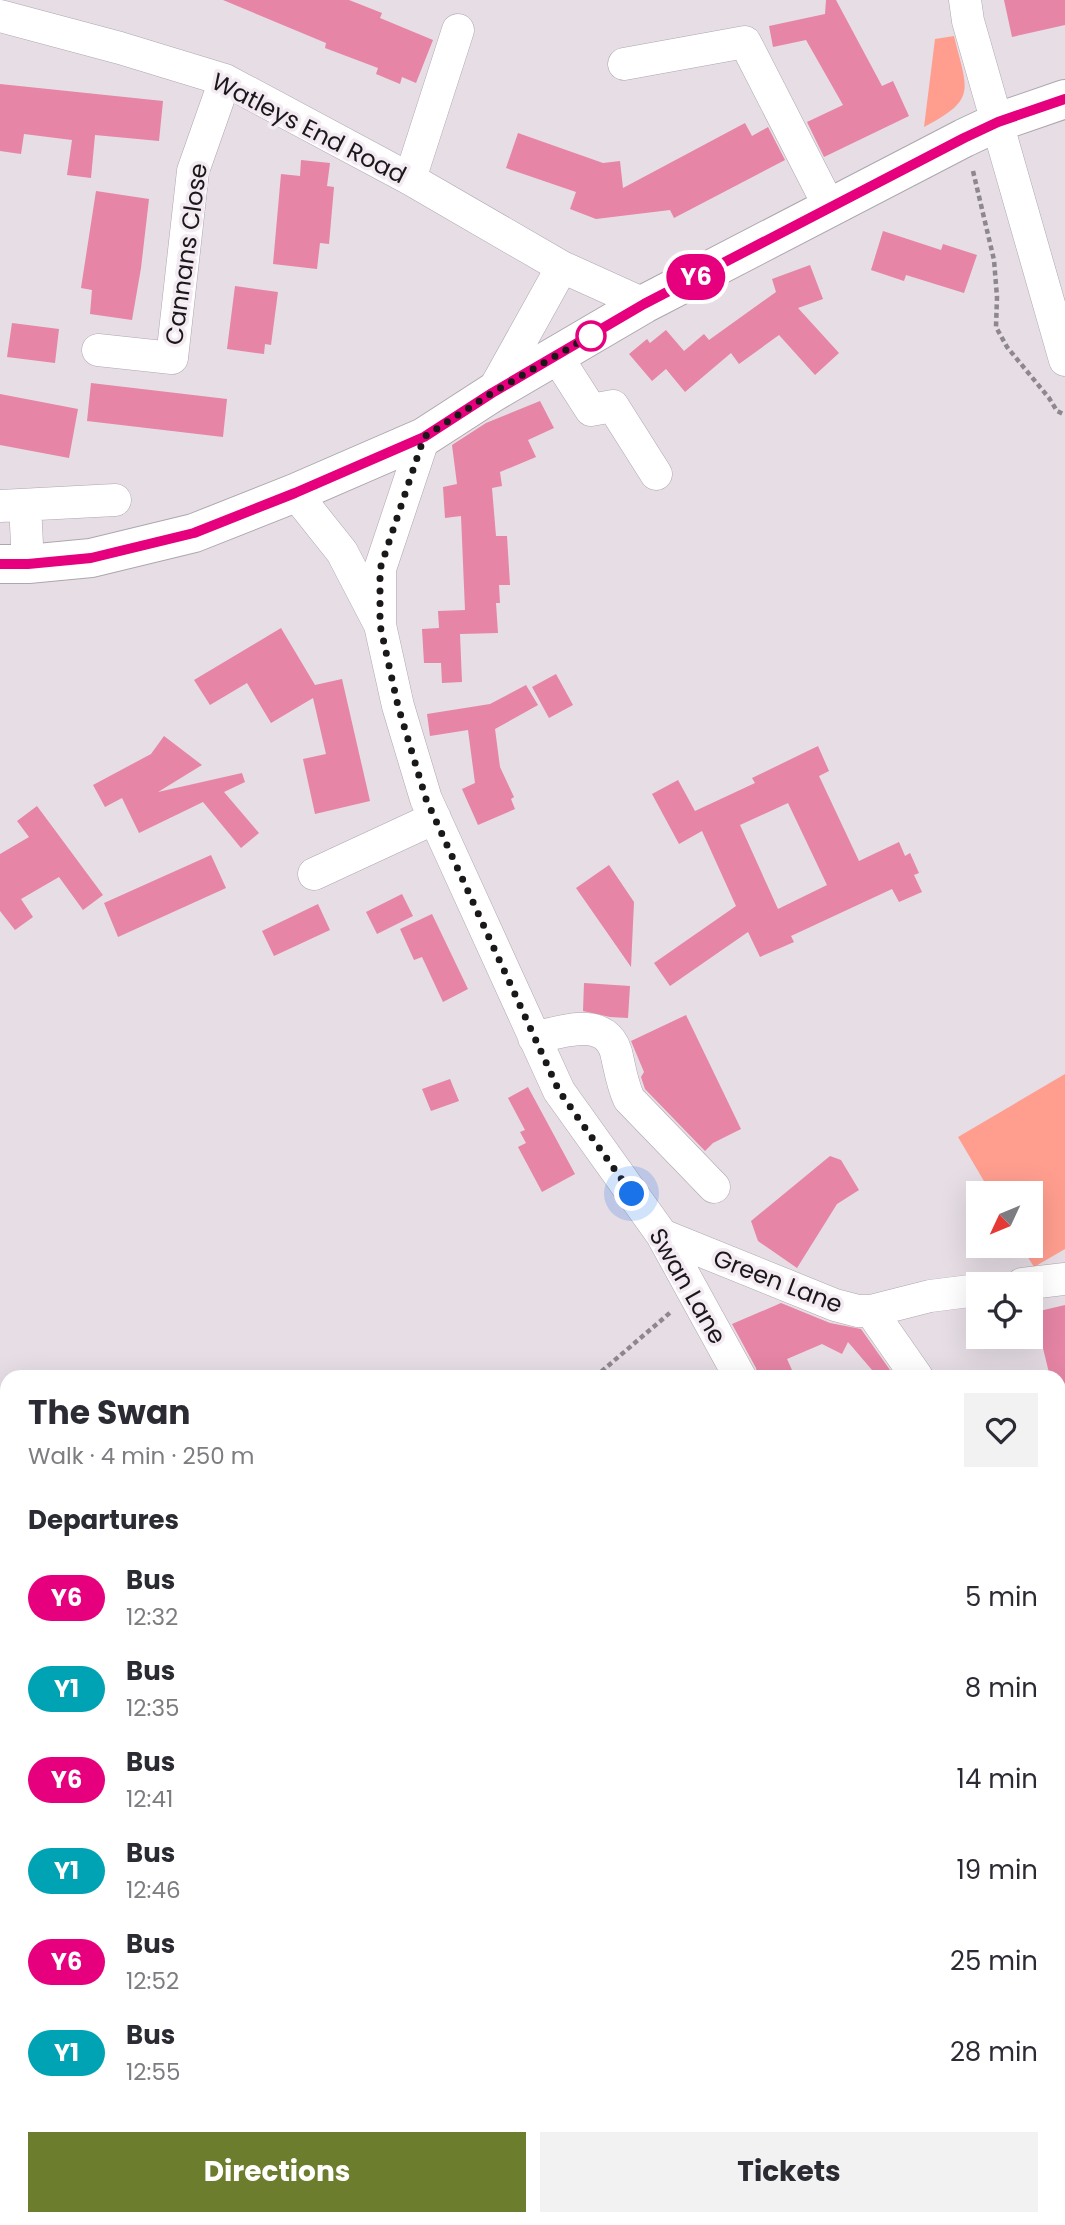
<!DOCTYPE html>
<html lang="en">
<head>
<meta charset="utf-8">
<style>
	body { margin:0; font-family:Poppins,sans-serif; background:#f2f2f3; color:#2b2b33; height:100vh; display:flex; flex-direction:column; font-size:26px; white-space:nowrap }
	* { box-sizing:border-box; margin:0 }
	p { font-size:23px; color:#7c7c81 }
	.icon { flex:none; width:38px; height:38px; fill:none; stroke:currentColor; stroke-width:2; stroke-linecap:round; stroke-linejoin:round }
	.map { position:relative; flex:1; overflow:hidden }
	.drawer { position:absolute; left:0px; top:1370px; width:1066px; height:856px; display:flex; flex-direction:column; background:#fff; border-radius:21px 21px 0 0; box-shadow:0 7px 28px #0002 }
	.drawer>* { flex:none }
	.badge { padding:0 14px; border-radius:23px; font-size:24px; line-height:46px }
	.needle { width:46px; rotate:226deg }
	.fabs { position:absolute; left:966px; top:1181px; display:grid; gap:14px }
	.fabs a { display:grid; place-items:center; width:77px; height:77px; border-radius:0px; background:#fff; box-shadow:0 7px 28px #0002; font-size:35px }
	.you { position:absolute; width:35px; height:35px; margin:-18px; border:5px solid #fff; border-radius:50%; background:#1a73e8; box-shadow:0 0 0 10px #1a73e833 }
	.map>.badge { position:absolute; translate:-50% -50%; box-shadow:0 0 0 4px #fff }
	h2 { padding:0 28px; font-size:26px; line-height:63px }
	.round { display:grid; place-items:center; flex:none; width:74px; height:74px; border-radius:0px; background:#f2f2f3 }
	.overview { display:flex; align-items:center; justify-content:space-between; height:119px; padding:0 28px }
	h1 { font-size:33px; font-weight:700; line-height:52px }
	.action { display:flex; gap:14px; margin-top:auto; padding:14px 28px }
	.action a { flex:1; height:80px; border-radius:0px; background:#6c7e2d; color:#fff; font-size:28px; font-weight:700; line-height:80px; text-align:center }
	.action a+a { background:#f2f2f3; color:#2b2b33 }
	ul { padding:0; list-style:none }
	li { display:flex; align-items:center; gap:21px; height:91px; padding:0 28px }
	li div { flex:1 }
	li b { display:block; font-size:26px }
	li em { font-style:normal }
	li .badge { min-width:77px; font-weight:700; text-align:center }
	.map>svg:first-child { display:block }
</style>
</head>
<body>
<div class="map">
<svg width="1065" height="2225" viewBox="0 0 1065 2225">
	<rect width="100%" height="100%" fill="#e6dde5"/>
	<path fill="#ff9e8f" d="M954 36C967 90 978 99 924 127L935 39Z
		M1065 1074V1249L1034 1267 1021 1246H1031V1194L991 1193 958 1137Z"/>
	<path fill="#e685a5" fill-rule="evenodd" d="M223 0H349L382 13 380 18 433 40 416 83 402 77 400 84 376 74 378 68 325 48 326 43Z
		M826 0H836L882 86 893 81 909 116 824 157 807 122 843 105 806 40 773 47 769 26 825 14Z
		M1004 0H1065V25L1012 37Z
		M0 84 163 101 159 141 95 135 91 178 67 175 72 140 24 134 21 154 0 151Z
		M745 123 752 136 768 127 785 160 674 218 670 210 596 219 570 209 576 192 506 168 518 133 603 163 620 161 623 188Z
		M301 160 330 163 327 186 334 187 329 244 320 243 317 269 273 264 281 174 300 176Z
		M96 191 149 199 141 268 132 320 90 314 92 290 81 288Z
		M883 231 941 250 943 244 977 255 964 293 906 275 904 281 871 270Z
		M810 265 823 299 798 308 839 353 815 375 779 335 739 364 731 353 685 392 666 369 652 381 629 354 647 339 650 343 666 330 684 351 704 334 709 340 776 292 772 279Z
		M235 286 278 292 271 345 265 344 264 354 227 349Z
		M12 323 59 329 55 363 7 357Z
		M91 383 227 399 223 437 87 421Z
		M0 394 78 409 69 458 0 445Z
		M540 401 554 428 528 440 536 457 500 472 502 486 492 488 496 536H507L510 585H499L500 603H496L498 633 460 634 462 682 442 683 441 663H424L422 629 439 628 438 611 465 610 461 516 445 518 443 487 457 484 452 445 486 423Z
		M281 628 315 685 342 679 370 801 315 814 303 759 326 754 313 698 271 723 247 683 210 705 194 680Z
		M556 674 573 705 549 718 532 687Z
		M526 685 538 705 495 729 500 767 514 797 511 799 515 809 478 825 462 789 475 783 468 730 430 736 427 714 490 704Z
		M164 736 202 765 158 792 242 773 245 782 224 792 259 833 241 848 203 802 139 833 122 798 105 807 93 785 151 754Z
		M818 746 829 771 819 776 859 861 899 842 905 856 910 853 919 873 914 875 922 892 899 902 892 889 791 936 794 942 760 957 748 932 670 986 654 963 736 906 702 831 679 844 652 794 678 780 695 811 755 783 752 778ZM788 803 827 885 778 909 740 825Z
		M37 806 103 895 83 910 59 877 21 899 33 917 15 930 0 911V854L29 837 17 821Z
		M211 855 226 888 118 937 104 903Z
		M609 865 634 902 631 967 576 888Z
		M402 894 413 916 377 934 366 912Z
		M318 904 330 930 274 956 262 931Z
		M432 914 468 989 443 1002 422 957 414 960 400 929Z
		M584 983 630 986 628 1018 610 1017 583 1011Z
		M686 1015 741 1129 713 1143 705 1151 645 1089 641 1077 644 1072 631 1041Z
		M450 1079 459 1101 431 1111 422 1089Z
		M528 1087 575 1174 542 1192 518 1147 526 1143 520 1132 525 1130 508 1098Z
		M830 1156 841 1160 859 1190 837 1204 797 1268 758 1241 751 1221Z
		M781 1303 830 1323 861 1329 890 1370 883 1377H878L848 1342 842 1354 822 1344 787 1359 792 1370 776 1377H758L756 1368 732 1324Z
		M1065 1305V1404H1059V1377H1050L1042 1344 1038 1345 1031 1313Z"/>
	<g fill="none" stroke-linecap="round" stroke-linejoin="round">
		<defs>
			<path id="minor" d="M965 0 968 21 1065 360
				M0 16 120 48 225 80 410 179 562 267 644 304
				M624 64 745 42 829 206
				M410 179 458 30
				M98 350 172 358 193 171 225 80
				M557 357 591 410 613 406 656 474
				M492 393 562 267
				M295 493 342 552 380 625 398 706 426 799 559 1091 662 1235 740 1377
				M25 505 28 564
				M0 506 115 500
				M380 621V569L424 437
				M314 874 435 818
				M534 1038C560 1032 605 1015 616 1052 620 1069 622 1084 629 1099L714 1187
				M662 1235 835 1305 858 1311H871L930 1296 978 1290
				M1022 1284 1065 1279
				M871 1311 917 1377
				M1059 1588 1065 1587
				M974 2219 975 2225"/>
			<path id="major" d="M0 564H28L91 558 194 533 295 493 424 437 492 393 644 304 964 138 998 122 1065 99"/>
		</defs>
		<use href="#minor" stroke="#aea6ae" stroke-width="33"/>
		<use href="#major" stroke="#aea6ae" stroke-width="40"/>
		<path stroke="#8e888d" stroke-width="4.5" stroke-dasharray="5 3.5" stroke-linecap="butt" d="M973 171 994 260 997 297 996 327 1007 347 1049 398 1057 411 1065 415
			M595 1377 672 1311
			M0 1719 7 1716"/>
		<use href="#minor" stroke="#fff" stroke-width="32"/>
		<use href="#major" stroke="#fff" stroke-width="38"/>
	</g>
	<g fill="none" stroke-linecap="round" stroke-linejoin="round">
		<defs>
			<path id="line" d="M0 564H28L91 558 194 533 295 493 424 437 492 393 644 304 964 138 998 122 1065 99"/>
		</defs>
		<use href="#line" stroke="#fff" stroke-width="16"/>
		<use href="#line" stroke="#e6007e" stroke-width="10"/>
		<path stroke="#1b181a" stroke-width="7" stroke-dasharray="0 12.6" d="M591 336 600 330 492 393 424 437 380 569V625L398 706 426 799 559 1091 632 1194"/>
	</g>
	<circle fill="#fff" stroke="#e6007e" stroke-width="3.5" cx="591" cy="336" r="14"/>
	<g text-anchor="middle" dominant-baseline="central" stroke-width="7" stroke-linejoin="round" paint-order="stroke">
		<g font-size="24" fill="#1b181a" stroke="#f3eaf2">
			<text transform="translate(309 128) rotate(27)">Watleys End Road</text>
			<text transform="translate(186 254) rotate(-82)">Cannans Close</text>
			<text transform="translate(778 1281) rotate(21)">Green Lane</text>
			<text transform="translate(688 1286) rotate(60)">Swan Lane</text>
		</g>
	</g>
</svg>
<div class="fabs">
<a><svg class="needle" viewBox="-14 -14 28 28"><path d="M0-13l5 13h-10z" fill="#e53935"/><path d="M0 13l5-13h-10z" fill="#7c7c81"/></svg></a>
<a><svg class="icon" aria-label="locate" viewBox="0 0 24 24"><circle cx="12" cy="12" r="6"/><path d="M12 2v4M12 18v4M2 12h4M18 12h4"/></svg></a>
</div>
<div class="you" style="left:632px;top:1194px"></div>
<b class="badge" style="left:696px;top:277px;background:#e6007e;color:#fff">Y6</b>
<section class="drawer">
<div class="overview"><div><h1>The Swan</h1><p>Walk · 4 min · 250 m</p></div><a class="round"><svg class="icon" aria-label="heart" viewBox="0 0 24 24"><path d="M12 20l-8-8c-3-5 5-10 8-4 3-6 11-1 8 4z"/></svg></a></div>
<h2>Departures</h2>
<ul>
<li><span class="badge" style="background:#e6007e;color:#fff">Y6</span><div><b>Bus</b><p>12:32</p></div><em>5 min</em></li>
<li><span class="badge" style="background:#00a3b4;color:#fff">Y1</span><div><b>Bus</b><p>12:35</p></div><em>8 min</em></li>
<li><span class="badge" style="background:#e6007e;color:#fff">Y6</span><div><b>Bus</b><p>12:41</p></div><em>14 min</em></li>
<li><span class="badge" style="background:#00a3b4;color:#fff">Y1</span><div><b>Bus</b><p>12:46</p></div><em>19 min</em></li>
<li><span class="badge" style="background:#e6007e;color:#fff">Y6</span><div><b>Bus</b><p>12:52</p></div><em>25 min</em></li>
<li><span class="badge" style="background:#00a3b4;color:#fff">Y1</span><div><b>Bus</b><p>12:55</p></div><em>28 min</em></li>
</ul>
<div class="action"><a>Directions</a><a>Tickets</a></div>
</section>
</div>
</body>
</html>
